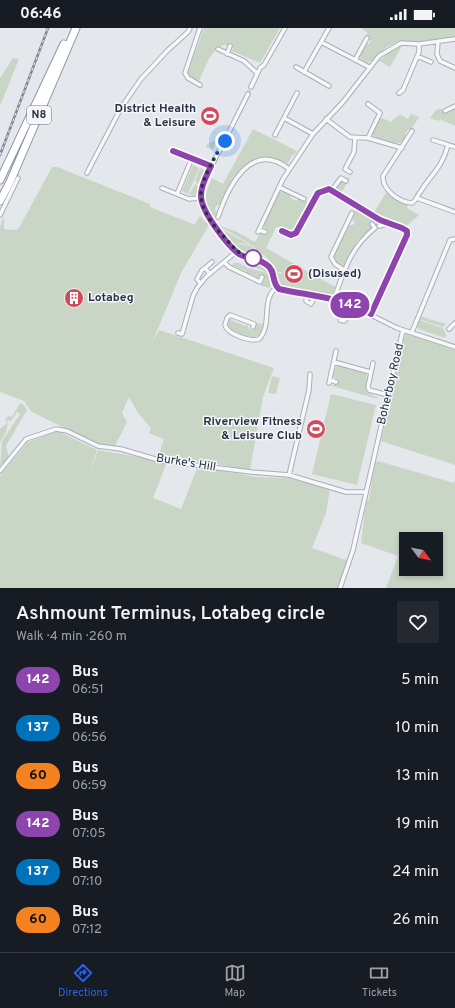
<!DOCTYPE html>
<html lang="en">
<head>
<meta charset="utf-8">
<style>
	body { margin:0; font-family:Overpass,sans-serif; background:#242831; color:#f1f3f6; height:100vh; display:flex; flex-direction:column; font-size:15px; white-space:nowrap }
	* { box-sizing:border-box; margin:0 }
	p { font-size:13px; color:#9ea1a6 }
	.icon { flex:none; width:22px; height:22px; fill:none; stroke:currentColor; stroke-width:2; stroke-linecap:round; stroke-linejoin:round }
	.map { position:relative; height:560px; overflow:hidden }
	.sheet { display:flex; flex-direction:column; background:#171b24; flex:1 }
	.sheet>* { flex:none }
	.badge { padding:0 8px; border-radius:13px; font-size:14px; line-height:26px }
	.needle { width:26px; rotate:122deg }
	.fabs { position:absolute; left:399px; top:504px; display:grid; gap:8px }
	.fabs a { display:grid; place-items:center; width:44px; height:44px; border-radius:0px; background:#171b24; box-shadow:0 2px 6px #0003; font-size:20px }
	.you { position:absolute; width:20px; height:20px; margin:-10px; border:3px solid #fff; border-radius:50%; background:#1a73e8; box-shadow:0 0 0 6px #1a73e833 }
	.map>.badge { position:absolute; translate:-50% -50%; box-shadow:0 0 0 2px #fff }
	.round { display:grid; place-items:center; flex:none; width:42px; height:42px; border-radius:0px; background:#242831 }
	.headline { display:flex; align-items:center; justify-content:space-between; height:68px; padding:0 16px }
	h1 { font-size:19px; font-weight:600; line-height:30px }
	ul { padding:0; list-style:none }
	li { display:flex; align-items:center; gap:12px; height:48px; padding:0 16px }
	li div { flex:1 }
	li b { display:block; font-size:15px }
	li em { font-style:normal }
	li .badge { min-width:44px; font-weight:700; text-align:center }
	.status { display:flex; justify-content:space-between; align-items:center; height:28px; padding:0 20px; background:#171b24; direction:ltr }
	.status svg { height:11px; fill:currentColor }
	.tab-bar { display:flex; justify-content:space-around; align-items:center; height:56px; border-top:1px solid #363941; background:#171b24; font-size:11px; color:#9ea1a6 }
	.tab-bar a { display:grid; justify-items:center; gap:2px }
	.tab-bar .active { color:#2563eb }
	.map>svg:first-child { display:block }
</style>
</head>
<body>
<div class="status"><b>06:46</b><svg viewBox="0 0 49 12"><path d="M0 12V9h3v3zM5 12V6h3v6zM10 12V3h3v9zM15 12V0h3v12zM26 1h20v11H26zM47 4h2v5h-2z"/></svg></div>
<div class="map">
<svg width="455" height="560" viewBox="0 0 455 560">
	<rect width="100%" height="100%" fill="#e4e7ec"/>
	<path fill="#c9d6c5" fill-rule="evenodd" d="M204 0H280L260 35 232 23 233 19C214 9 205 41 199 53L189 49 188 44Z
		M361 0H455V9L417 14 399 13 387 19 371 33 366 35 359 29 365 16H369L371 13 368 11 367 4Z
		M402 18 390 39 379 33 392 22Z
		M13 30 19 31 0 78V50Z
		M455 80V98L440 91 439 93 430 90 436 82 440 81 447 84Z
		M400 86 408 91 411 86 419 89 411 102 409 101 405 106 407 107 403 114C395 117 376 113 371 105L378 92 382 90 391 94Z
		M253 101 297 123 294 127H292L288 136C281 133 274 129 267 129 242 128 228 157 220 176L216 178 215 181 217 185 215 189 212 190C203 169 204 170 212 150L223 156Z
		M217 108 222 111 220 113 218 110 212 122 206 119 207 116 215 112Z
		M193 137 199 140 188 166 182 163Z
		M52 139H57L150 176V179L195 197 198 190 200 188 209 197 181 245 152 315 159 302 274 340 263 369 250 442 159 426 164 411 149 405 151 400 138 385 129 369 122 385 127 394 115 418 99 417 32 384 24 373 0 364V199L4 187V201L16 202 19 200Z
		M200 140 205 142 198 157 195 152Z
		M348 149 350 150 341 165 336 162 341 154 345 155Z
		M195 156 198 158 197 166 194 168 189 166Z
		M282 163 290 166 291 170 296 173 299 170 310 176 295 204 292 205 287 200 282 201 276 199 266 220 335 259 332 267 279 258 276 244 281 246 282 244H276C265 220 237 209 215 196L235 203 255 214 260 205H264L265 202 263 197 279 164Z
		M386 165 408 177 407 180 419 187 406 198 374 184Z
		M356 181 379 193V200L378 201 375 194 370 197 371 201 357 213 344 237 341 238 333 232V227L349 197H353L355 194 352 192Z
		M216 198 250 217 240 215 234 217Z
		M239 216 251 218 268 233 259 230 255 224 250 223 244 225 235 217Z
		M234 235C240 234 243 238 248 240 261 244 273 241 270 260L261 258 264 249 260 248 256 251V248L250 246 249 248 245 246 246 243 232 237Z
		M257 235C268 237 271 244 272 254 268 243 262 241 251 239Z
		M340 263 346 264 371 279 366 280C361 278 341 269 339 267Z
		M420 288 446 296 443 299 419 291Z
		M230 289 231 292 246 298 247 296 249 301 253 303 256 295 263 296 260 306 253 310 235 304 226 298Z
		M419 292 443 300 446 307 445 310 419 301 417 299Z
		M409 305 455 322V437L381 413 405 306Z
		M340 337 367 345 366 364 379 370H374L332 358 334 356H337L338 353 333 349 336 339Z
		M272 348 280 350 276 366 268 365Z
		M331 366 376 377 357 457 312 446Z
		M20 375 24 377 27 382 6 418 9 429 0 439 2 413 20 386 17 384 11 393 7 392C9 400 4 407 0 415V401L7 395 5 392 8 388 12 389Z
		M57 403 97 422 87 453 98 422 167 434 153 470 181 481 198 438 256 449 287 450 330 461 326 485 312 520 349 533 339 560H0V448L28 414Z
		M378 433 454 455 455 451V560H386L398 528 361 515 366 474 369 471 375 435ZM406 511H436V541H406Z"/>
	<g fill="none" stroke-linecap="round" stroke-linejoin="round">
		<path stroke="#bfc3cb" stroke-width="3.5" stroke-dasharray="3.5 2" stroke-linecap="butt" d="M248 66 251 59"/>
		<defs>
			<path id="street" d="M438 13 437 26 440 33 455 40
				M321 14 369 39
				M218 21 244 33 257 45
				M227 26 230 18
				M417 28 431 34
				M355 32 367 10
				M296 39 329 58
				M304 44 329 0
				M200 57 188 50 185 45 200 0
				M251 59 260 40 264 37 285 0
				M399 65 403 62 419 24V16
				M445 83 455 78
				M284 90 313 106
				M326 91 350 109 368 110 402 120
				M412 103 383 148C382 162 399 174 412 175 417 172 417 167 421 163 432 145 442 140 448 117
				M229 104 248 66
				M275 107 297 65
				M368 110 380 85 368 76
				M226 111 216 129 202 159V174L215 199 236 224 268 237 274 246 275 256 279 261 329 270 351 277 397 300 455 319
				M433 112 455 119
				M173 123 211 138
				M350 144 345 141 354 124 355 110
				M87 145 121 80 141 51 168 22 188 4 190 0
				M279 159 304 171
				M162 160 189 171 201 170
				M332 162 341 150 346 153
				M177 166 192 130
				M417 170 455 184
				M0 187 18 150
				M218 189C228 159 251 111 289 141
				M379 198 384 197 385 194
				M259 202 265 204
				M282 203 291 207 296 205 318 165 329 161 381 192 402 199 407 203 406 211 371 286
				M258 204 283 151 313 106 343 74 379 28 401 15 419 16 455 11
				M225 235 229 239 260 254 262 249
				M205 240 212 234
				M344 242 335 236 331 229 352 185
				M200 255 197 251 202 242 205 240 210 246
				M307 266 306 273 311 276 315 268
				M334 271C344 243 350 220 375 200L372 196
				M340 292 344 293 346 291 351 277
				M253 299 254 296 230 287 227 290 225 297C227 306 250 314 259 311 273 297 260 271 277 259
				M449 301 455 295
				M412 304 450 212 455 211
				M178 305 182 306 193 268 197 260 206 249 236 224
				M334 334 370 344
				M373 335 368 359 369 362 388 367
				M330 352 336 354
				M329 355 336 323
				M0 443 26 411 56 401 67 403 98 418 121 421 162 433 251 444 289 447 346 464H366
				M289 447 309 362 310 346
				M340 560 353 522 403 302"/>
			<path id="highway" d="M0 152 64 16
				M0 173 10 154 76 0"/>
		</defs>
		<use href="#street" stroke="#a9aeb7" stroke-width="5.5"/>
		<use href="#highway" stroke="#8b94a3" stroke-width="9"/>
		<use href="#street" stroke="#f7f8fa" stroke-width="3.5"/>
		<use href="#highway" stroke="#fff" stroke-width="7"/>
		<defs>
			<path id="rail" d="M0 127 48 0"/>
		</defs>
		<use href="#rail" stroke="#7d8696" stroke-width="2.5"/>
		<use href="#rail" stroke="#f4f6f9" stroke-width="1" stroke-dasharray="3" stroke-linecap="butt"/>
	</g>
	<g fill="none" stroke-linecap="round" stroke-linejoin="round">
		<defs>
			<path id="line" d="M173 123 211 138C207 147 201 157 201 167 200 182 227 217 239 226 247 231 259 230 267 237 276 243 271 254 279 261 310 268 342 269 371 286L407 207V203L402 200 380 192 329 161 318 165 296 205 291 207 282 203"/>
		</defs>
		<use href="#line" stroke="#fff" stroke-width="9"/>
		<use href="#line" stroke="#8e44ad" stroke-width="6"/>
		<path stroke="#2b3445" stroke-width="4" stroke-dasharray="0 7.2" d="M225 113C217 124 199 155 201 169 203 185 215 200 226 211 235 221 240 228 253 230"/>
	</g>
	<defs>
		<symbol id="stadium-disc" viewBox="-11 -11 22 22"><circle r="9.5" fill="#d1495b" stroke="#f4f6f9"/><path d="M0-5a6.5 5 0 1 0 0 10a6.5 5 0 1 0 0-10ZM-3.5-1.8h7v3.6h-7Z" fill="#fff"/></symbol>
		<symbol id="building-disc" viewBox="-11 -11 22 22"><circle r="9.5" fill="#d1495b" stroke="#f4f6f9"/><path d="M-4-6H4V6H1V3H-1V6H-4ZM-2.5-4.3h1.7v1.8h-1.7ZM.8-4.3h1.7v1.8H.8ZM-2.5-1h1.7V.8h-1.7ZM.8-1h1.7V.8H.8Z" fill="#fff"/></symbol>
	</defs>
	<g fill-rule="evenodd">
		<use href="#stadium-disc" x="199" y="77" width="22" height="22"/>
		<use href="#stadium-disc" x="283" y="235" width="22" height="22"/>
		<use href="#building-disc" x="63" y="259" width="22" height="22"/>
		<use href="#stadium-disc" x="305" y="390" width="22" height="22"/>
	</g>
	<circle fill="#fff" stroke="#8e44ad" stroke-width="2" cx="253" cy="230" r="8"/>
	<g text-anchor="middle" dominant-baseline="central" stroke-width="3" stroke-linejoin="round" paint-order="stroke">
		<rect fill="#f4f6f9" stroke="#676e7b" stroke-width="1" x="27" y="78" width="24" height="18" rx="3"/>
		<g font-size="11" font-weight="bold" fill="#2b3445">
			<text x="39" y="87">N8</text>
		</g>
		<g font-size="12" font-weight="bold" fill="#2b3445" stroke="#f4f6f9" text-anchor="end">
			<text x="196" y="81">District Health<tspan x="196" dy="14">&amp; Leisure</tspan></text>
			<text x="308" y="246" text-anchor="start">(Disused)</text>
			<text x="88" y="270" text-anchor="start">Lotabeg</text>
			<text x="302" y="394">Riverview Fitness<tspan x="302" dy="14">&amp; Leisure Club</tspan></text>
		</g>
		<g font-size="12" fill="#2b3445" stroke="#f4f6f9">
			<text transform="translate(391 356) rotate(-77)">Boherboy Road</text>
			<text transform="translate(186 435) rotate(9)">Burke's Hill</text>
		</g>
	</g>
</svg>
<div class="fabs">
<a><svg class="needle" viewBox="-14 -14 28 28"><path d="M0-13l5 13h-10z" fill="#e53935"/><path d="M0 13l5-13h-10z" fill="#9ea1a6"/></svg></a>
</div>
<div class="you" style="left:225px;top:113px"></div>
<b class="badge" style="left:350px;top:277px;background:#8e44ad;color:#fff">142</b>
</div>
<section class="sheet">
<div class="headline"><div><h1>Ashmount Terminus, Lotabeg circle</h1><p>Walk · 4 min · 260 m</p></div><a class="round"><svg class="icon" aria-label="heart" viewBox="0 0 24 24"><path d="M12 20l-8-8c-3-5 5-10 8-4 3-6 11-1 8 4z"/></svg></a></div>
<ul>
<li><span class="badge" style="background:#8e44ad;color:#fff">142</span><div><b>Bus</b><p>06:51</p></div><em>5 min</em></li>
<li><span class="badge" style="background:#0072bc;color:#fff">137</span><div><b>Bus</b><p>06:56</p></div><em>10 min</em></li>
<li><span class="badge" style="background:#f58220;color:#111">60</span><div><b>Bus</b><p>06:59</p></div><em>13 min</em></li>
<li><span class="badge" style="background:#8e44ad;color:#fff">142</span><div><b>Bus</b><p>07:05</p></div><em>19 min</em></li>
<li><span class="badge" style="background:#0072bc;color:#fff">137</span><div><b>Bus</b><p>07:10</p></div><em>24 min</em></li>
<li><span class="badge" style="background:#f58220;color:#111">60</span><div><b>Bus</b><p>07:12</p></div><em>26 min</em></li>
</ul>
</section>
<nav class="tab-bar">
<a class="active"><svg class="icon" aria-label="directions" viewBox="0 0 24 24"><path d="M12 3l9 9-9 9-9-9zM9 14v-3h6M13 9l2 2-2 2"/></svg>Directions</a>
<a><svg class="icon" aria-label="map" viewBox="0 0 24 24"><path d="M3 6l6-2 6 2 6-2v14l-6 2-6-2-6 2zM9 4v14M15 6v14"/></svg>Map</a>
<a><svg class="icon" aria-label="tickets" viewBox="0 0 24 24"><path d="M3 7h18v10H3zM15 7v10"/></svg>Tickets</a>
</nav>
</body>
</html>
